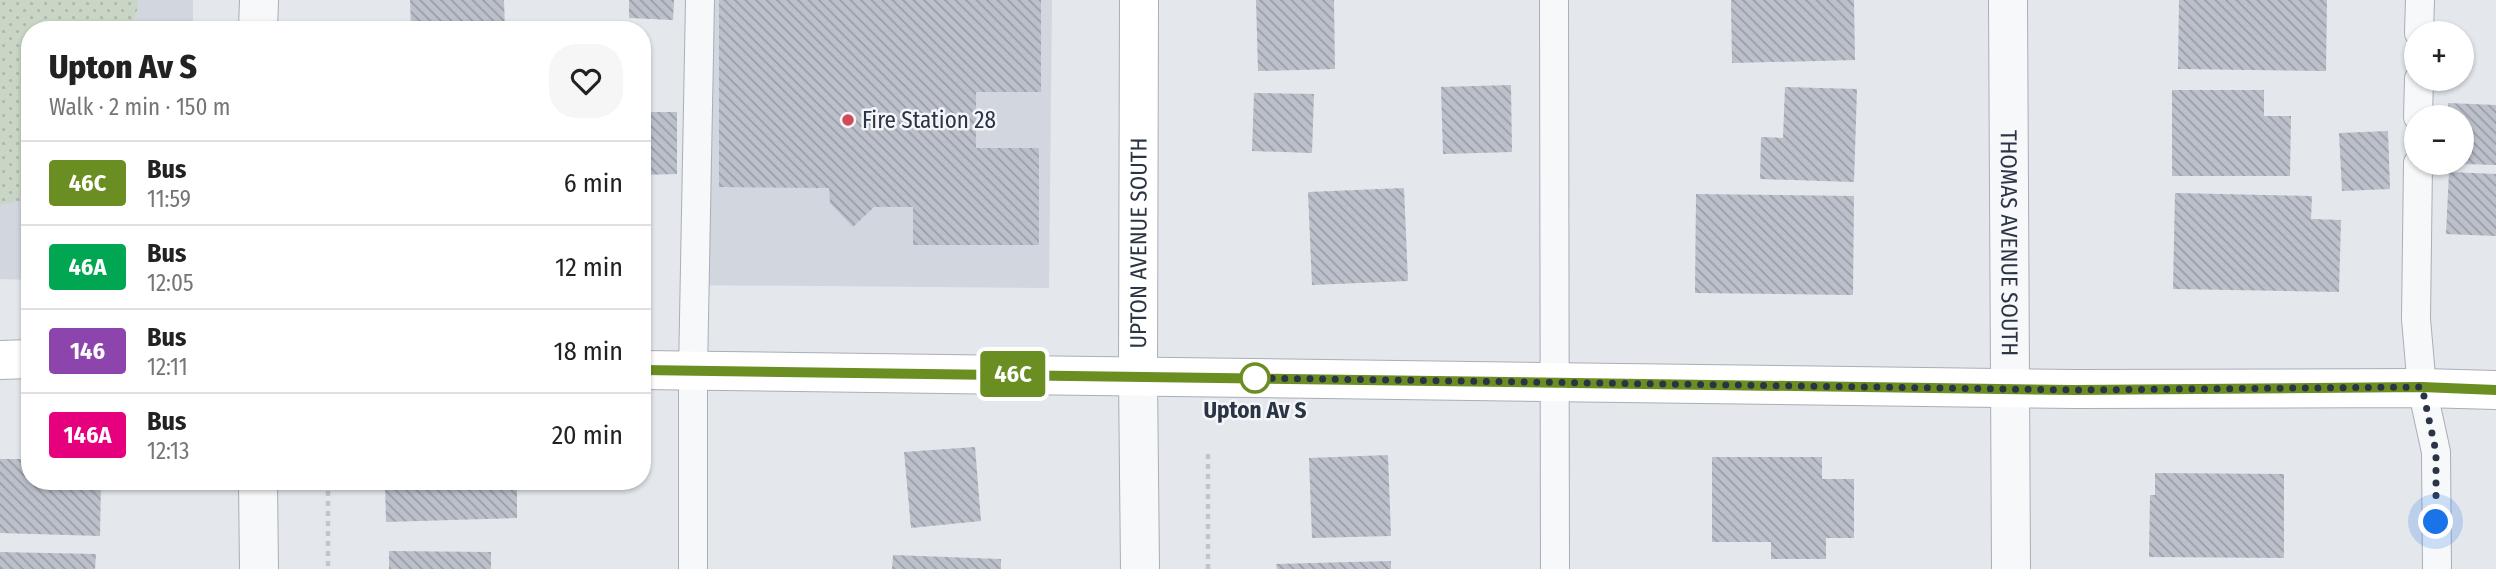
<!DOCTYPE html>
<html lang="en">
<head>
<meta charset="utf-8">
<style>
	body { margin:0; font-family:"Fira Sans Condensed",sans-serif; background:#f6f6f6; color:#222; height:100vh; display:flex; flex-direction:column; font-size:26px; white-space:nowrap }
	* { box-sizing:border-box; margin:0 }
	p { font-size:23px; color:#767676 }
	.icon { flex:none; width:38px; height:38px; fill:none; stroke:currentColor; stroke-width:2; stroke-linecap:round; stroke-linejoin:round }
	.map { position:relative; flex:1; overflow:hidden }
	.panel { position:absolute; left:21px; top:21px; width:630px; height:469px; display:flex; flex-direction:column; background:#fff; border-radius:28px; box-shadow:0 2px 5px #0004 }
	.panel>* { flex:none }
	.badge { padding:0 14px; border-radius:5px; font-size:24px; line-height:46px }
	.fabs { position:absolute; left:2404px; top:21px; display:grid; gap:14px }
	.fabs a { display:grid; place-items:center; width:70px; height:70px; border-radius:50%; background:#fff; box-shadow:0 2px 5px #0004; font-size:35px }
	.you { position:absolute; width:35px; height:35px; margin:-18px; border:5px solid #fff; border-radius:50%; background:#1a73e8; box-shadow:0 0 0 10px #1a73e833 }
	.map>.badge { position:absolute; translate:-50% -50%; box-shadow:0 0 0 4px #fff }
	.round { display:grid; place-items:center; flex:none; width:74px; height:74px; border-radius:28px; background:#f6f6f6 }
	.headline { display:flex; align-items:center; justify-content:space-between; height:119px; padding:0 28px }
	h1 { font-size:33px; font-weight:800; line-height:52px }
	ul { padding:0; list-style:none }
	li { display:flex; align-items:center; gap:21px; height:84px; padding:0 28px; border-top:2px solid #e0e0e0 }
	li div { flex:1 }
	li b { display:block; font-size:26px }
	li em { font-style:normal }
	li .badge { min-width:77px; font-weight:700; text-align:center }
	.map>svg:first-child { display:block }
</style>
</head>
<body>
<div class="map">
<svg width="2496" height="569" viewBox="0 0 2496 569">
	<defs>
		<pattern id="park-dots" width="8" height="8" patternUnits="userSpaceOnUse" patternTransform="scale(1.75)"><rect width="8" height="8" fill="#c9d6c5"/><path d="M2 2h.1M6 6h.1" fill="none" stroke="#adb8ab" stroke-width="1.8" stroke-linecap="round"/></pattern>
		<pattern id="building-back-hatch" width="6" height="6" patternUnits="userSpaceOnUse" patternTransform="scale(1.75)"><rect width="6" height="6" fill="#bbc0ca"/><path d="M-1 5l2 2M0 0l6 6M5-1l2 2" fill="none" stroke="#989da6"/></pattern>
	</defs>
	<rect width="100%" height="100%" fill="#e4e7ec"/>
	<path fill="#d2d6de" d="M0 0H193V30H30V280L0 279Z
		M689 0H1052L1049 288 687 285Z"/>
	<path fill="url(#park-dots)" d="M0 0H137L138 8 129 30H30V203L17 201 0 205Z"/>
	<path fill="url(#building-back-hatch)" d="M410 0H504L505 30H411Z
		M629 0H674L673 20 629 18Z
		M719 0H1041V92H976V148H1039V245H913V207H874L853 227 830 203 829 188 719 187Z
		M1256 0H1334L1335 69 1258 71Z
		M1731 0H1854L1855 60 1732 63Z
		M2179 0H2327L2326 71 2178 69Z
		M1511 85 1512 152 1443 154 1441 87Z
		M1785 87 1857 89 1854 182 1760 179 1761 137 1783 138Z
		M2172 90H2264V116H2291L2290 176H2172Z
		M1254 93 1314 94 1312 153 1252 151Z
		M2448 103 2496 105V165L2462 164V117H2448Z
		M642 112H677V174L642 175Z
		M2388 131 2390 189 2342 191 2339 133Z
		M2449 172 2496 174V236L2446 234Z
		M1404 188 1408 281 1312 285 1308 192Z
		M2175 193 2312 196 2311 219 2341 220 2339 292 2173 289Z
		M1696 194 1854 196 1853 295 1695 293Z
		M975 447 981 521 911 528 904 452Z
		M1388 455 1391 536 1312 538 1309 458Z
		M1712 457H1822V479H1854V538H1826V559H1771V542H1712Z
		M0 459H30V481H101L100 536 0 533Z
		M2155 473 2284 474V558L2149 557 2150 495H2155Z
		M385 481H517V518L386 522Z
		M389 551 491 552V569H389Z
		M0 552 96 554 95 569H0Z
		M893 555 1001 559V569H892Z
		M1391 561V569H1277L1276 564Z"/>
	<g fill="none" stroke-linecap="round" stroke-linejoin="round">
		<defs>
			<path id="lane" d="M1554 0 1555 569
				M2419 33 2420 0
				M2418 117 2419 79
				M2418 163 2416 319 2422 388 2436 452 2437 569
				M693 569V372L700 0"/>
			<g id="street">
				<path id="s1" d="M2008 0 2011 569"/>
				<path d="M258 30 259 0"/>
				<path d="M1138 376 1140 569"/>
				<path d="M258 481 259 569"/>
			</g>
			<g id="secondary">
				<path d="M0 360 30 359"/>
				<path d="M642 370 2075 389 2422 388 2496 390"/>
				<path id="s2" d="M1138 376 1139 0"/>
			</g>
		</defs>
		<use href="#lane" stroke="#a9aeb7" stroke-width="30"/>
		<use href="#street" stroke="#a9aeb7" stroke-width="40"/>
		<use href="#secondary" stroke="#a9aeb7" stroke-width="40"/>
		<path stroke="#c2c5cb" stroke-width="4.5" stroke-dasharray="5 5" stroke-linecap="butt" d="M1208 454V569
			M328 481V569"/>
		<use href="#lane" stroke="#f7f8fa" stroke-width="28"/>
		<use href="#street" stroke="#f7f8fa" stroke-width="38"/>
		<use href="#secondary" stroke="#fff" stroke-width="38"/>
	</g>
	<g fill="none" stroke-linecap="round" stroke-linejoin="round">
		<defs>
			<path id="line" d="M642 370 2075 390 2422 387 2496 390"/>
		</defs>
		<use href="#line" stroke="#fff" stroke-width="16"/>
		<use href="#line" stroke="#6b8e23" stroke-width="10"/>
		<path stroke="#2b3445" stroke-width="7" stroke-dasharray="0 12.6" d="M1255 378H1251L2075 390 2422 387 2436 452V522"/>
	</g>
	<circle fill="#d1495b" stroke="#f4f6f9" stroke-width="2.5" cx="848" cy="120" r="7"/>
	<circle fill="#fff" stroke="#6b8e23" stroke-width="3.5" cx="1255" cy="378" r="14"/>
	<g text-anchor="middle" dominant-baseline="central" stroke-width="5" stroke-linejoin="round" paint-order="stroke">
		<g font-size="23" fill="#2b3445" stroke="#f4f6f9" text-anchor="start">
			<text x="862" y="120">Fire Station 28</text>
		</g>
		<g font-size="23" fill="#2b3445" stroke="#f4f6f9">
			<text stroke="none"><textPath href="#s2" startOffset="133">UPTON AVENUE SOUTH</textPath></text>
			<text stroke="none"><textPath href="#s1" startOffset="243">THOMAS AVENUE SOUTH</textPath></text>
		</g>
		<g font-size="23" font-weight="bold" fill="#2b3445" stroke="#f4f6f9">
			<text x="1255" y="410">Upton Av S</text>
		</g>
	</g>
</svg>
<div class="fabs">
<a>+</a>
<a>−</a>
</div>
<div class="you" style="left:2436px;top:522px"></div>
<b class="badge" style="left:1013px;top:374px;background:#6b8e23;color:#fff">46C</b>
<section class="panel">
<div class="headline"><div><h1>Upton Av S</h1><p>Walk · 2 min · 150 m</p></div><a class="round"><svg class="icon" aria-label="heart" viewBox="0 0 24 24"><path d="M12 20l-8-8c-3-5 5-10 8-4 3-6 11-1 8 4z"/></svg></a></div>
<ul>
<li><span class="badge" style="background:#6b8e23;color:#fff">46C</span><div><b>Bus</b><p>11:59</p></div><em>6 min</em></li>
<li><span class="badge" style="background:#00a651;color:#fff">46A</span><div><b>Bus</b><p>12:05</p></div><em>12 min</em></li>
<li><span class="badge" style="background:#8e44ad;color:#fff">146</span><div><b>Bus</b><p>12:11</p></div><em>18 min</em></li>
<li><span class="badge" style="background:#e6007e;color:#fff">146A</span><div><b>Bus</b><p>12:13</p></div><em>20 min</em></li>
</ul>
</section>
</div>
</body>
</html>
